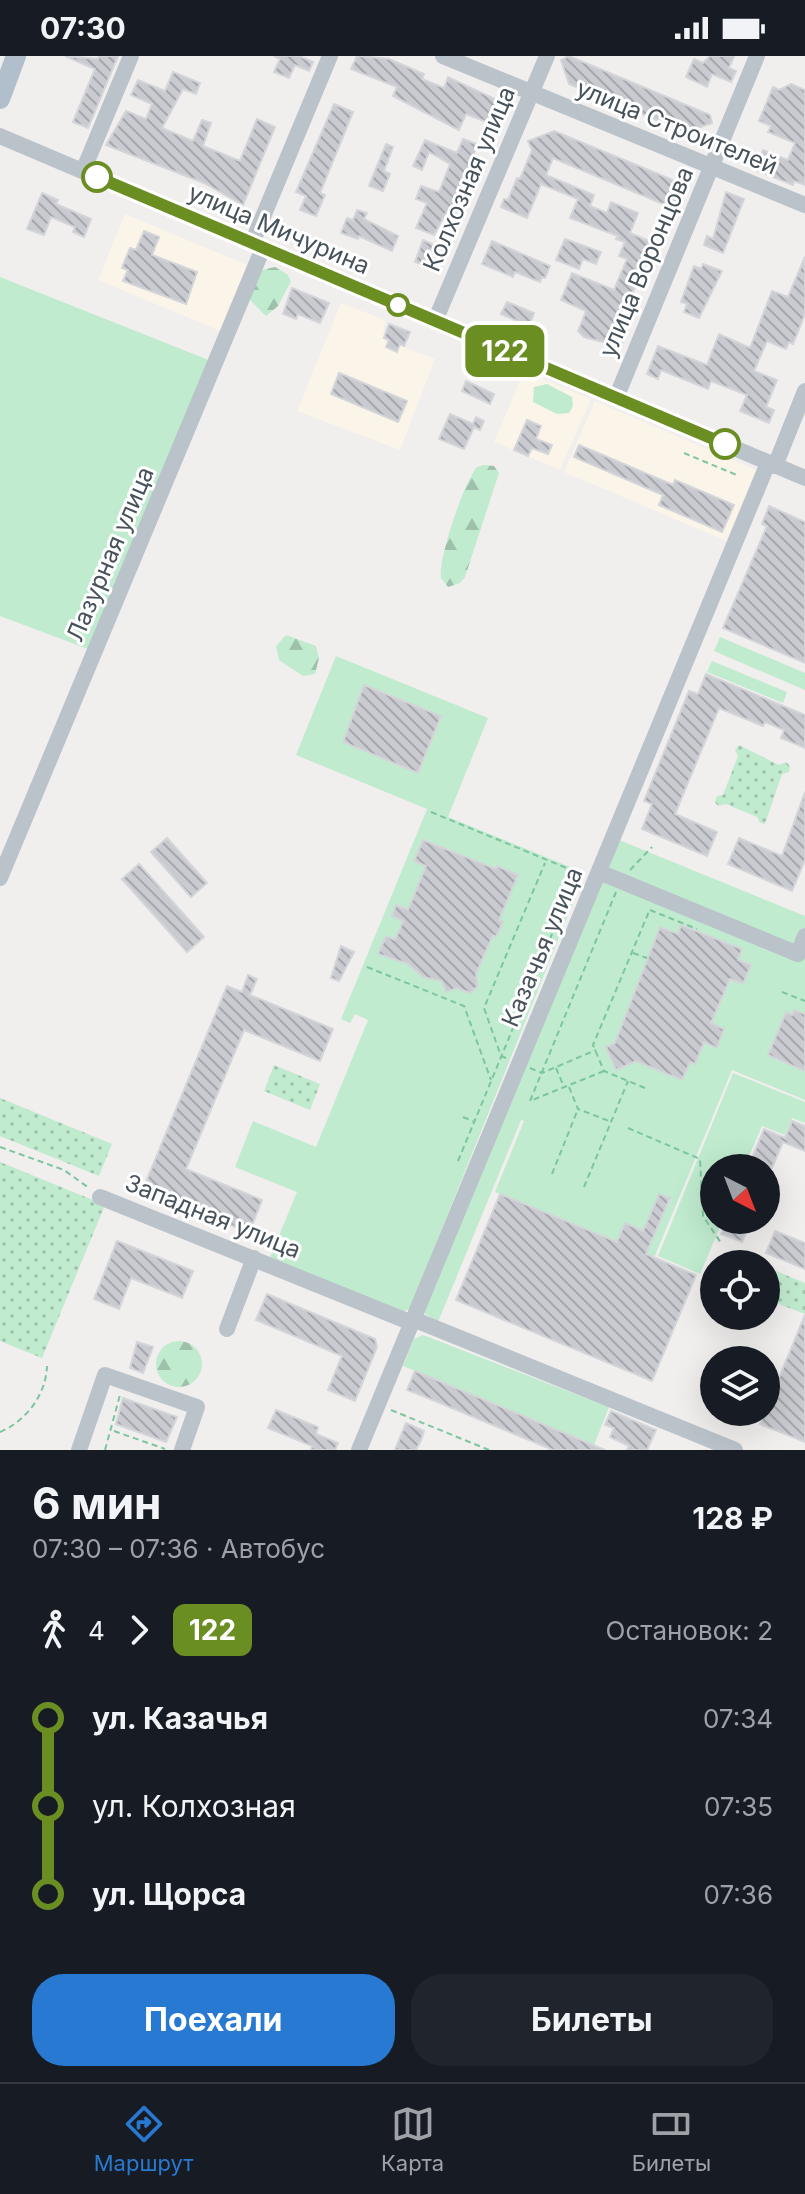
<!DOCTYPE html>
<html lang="ru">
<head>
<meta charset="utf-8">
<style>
	body { margin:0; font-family:Inter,sans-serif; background:#20242c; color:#f1f3f6; height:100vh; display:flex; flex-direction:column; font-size:30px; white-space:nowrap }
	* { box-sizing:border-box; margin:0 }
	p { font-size:26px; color:#9ea1a6 }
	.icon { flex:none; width:44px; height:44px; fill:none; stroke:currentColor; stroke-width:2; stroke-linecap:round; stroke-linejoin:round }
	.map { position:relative; height:1394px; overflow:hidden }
	.details { display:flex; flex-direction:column; background:#171b24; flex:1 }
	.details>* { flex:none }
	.badge { padding:0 16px; border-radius:12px; font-size:28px; line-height:52px }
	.needle { width:52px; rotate:138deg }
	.buttons { position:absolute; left:700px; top:1098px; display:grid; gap:16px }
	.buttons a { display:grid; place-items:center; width:80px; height:80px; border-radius:50%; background:#171b24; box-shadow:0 8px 32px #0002; font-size:40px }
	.map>.badge { position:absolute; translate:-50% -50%; box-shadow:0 0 0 4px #fff }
	.legs { display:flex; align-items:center; gap:12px; height:88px; padding:0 32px; font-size:26px }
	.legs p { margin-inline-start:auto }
	.headline { display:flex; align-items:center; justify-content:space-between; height:136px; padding:0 32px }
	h1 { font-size:44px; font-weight:700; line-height:60px }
	.action { display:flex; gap:16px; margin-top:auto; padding:16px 32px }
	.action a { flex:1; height:92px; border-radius:32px; background:#2879d1; color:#fff; font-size:32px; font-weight:700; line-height:92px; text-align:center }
	.action a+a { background:#20242c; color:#f1f3f6 }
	ul { padding:0 32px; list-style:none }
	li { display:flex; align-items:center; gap:28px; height:88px; font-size:30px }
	li i { display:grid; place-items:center; width:12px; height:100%; margin:0 10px; background:currentColor }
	li i::after { content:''; width:20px; height:20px; margin:-10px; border:6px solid; border-radius:50%; background:#171b24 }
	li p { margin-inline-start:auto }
	li:first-child i { background:linear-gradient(#0000 50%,currentColor 0) }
	li:last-child i { background:linear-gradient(currentColor 50%,#0000 0) }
	.status { display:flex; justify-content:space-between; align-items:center; height:56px; padding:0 40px; background:#171b24; direction:ltr }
	.status svg { height:22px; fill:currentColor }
	.dock { display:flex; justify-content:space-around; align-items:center; height:112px; border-top:2px solid #363941; background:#171b24; font-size:22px; color:#9ea1a6 }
	.dock a { display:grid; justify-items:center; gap:4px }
	.dock .on { color:#2879d1 }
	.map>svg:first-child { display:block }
</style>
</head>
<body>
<div class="status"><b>07:30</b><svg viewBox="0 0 49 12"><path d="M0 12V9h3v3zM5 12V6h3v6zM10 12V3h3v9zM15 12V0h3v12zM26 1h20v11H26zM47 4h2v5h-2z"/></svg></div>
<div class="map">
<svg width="805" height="1394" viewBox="0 0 805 1394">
	<defs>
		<pattern id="forest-firs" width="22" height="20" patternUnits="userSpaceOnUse" patternTransform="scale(2)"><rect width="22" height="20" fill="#c0ebcf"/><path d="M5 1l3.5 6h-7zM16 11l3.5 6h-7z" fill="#9ec1ab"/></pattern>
		<pattern id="park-dots" width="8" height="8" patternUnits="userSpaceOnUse" patternTransform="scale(2)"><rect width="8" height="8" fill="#c0ebcf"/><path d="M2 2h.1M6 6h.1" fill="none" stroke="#9ec1ab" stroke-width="1.8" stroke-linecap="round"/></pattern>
		<pattern id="building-back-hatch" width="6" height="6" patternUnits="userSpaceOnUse" patternTransform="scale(2)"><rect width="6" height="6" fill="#c9cbd0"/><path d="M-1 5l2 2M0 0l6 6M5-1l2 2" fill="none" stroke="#a5a7ac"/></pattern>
	</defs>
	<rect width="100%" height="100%" fill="#f1eeee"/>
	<path fill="#faf4e9" d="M125 158 250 210 223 276 98 224Z
		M341 247 385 264 383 283 435 303 400 394 297 355Z
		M524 315 591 343 560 414 494 386Z
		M595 345 756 414 726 485 564 416Z"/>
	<path fill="#c0ebcf" d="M0 221 211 305 88 593 0 560Z
		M547 328 572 341 573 350 569 357 557 358 533 346 534 331Z
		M720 581 805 617V634L714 595Z
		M336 600 488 662 448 761 585 817 410 1252 401 1258 269 1204 297 1136 235 1111 253 1065 316 1091 368 964 355 958 350 967 341 963 427 753 296 699Z
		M712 605 787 636 783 647 707 616Z
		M619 784 805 860V1044L732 1014 654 1202 495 1136 524 1065 521 1064 438 1266 423 1256Z
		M733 1017 805 1046V1067L792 1062 785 1079 762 1070 744 1112H714V1164H723L700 1218 658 1200Z
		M423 1279 609 1351 594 1389 403 1310 414 1283Z"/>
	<path fill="url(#forest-firs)" d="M275 211 287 218 291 225 278 250 266 260 249 243 262 214Z
		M484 409 494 410 499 417 465 521 460 527 448 531 441 522C438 503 464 426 477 411Z
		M286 579 316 590 319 602 315 618 303 620 279 604 276 590Z
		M156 1308a23 23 0 1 1 46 0a23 23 0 1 1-46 0Z"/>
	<path fill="url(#park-dots)" d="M739 689 779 709 786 706 790 710 789 716 782 718 765 768 760 767 757 761 726 748 718 750 715 746 717 740 723 739 738 700 735 694Z
		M274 1009 320 1028 310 1054 264 1035Z
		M0 1042 112 1088 99 1120 0 1080Z
		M0 1106 105 1149 42 1302 0 1285Z
		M766 1211 805 1227V1258L766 1243Z"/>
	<path fill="url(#building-back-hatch)" stroke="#d3d5d9" stroke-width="2" d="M65 0 98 3 99 0H118L88 72 73 66 95 13Z
		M274 0H299L313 6 309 15 295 9 289 22 274 16 280 3Z
		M357 0 389 3 424 18 422 23 444 32 448 21 499 45 489 67 466 58 459 74 393 40 397 31 351 13Z
		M569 0 710 59 712 67 686 76 569 28 561 4Z
		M710 0H734L729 12 736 15 731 26 712 18 707 31 686 21 694 3 703 7Z
		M173 16 200 27 196 38 183 33 162 72 193 85 202 64 211 67 203 90 240 105 257 63 275 71 243 149 204 127 106 89 126 55 146 63 152 48 131 39 138 24 165 35Z
		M791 28 805 34V129L794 125 793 129 755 114 763 94 788 104 795 87 768 76 771 70 759 65 773 31 779 34Z
		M334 48 353 56 320 137 325 139 316 160 300 154 306 140 296 136Z
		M554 75 685 129 675 153 553 102 546 119 594 139 590 150 607 157 611 146 638 157 630 177 654 187 618 271 627 275 623 286 610 280 607 287 584 281 578 275 586 255 561 244 572 217 614 234 627 203 619 200 625 186 616 183 618 180 570 162 578 143 541 128 527 162 501 151 504 143 508 144 517 122 520 123 532 94 528 85Z
		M463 83 476 88 473 104 476 105 455 161 446 157 434 179 416 172 427 147 416 143 421 130 439 136 450 108 429 96 422 114 413 110 425 84 457 97Z
		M386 88 393 91 384 115 390 118 383 135 369 130Z
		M726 136 744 143 723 197 704 189 707 180 713 183Z
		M42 137 58 144 56 148 91 163 84 181 73 176 75 171 51 161 44 179 27 173Z
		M357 154 367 157 364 163 398 180 392 195 359 180 358 183 341 177 347 162 353 164Z
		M144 175 159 181 152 199 197 216 186 248 123 225 128 214 122 212 130 192 136 194Z
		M565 183 601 196 596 208 583 203 579 213 556 204Z
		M423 184 439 191 431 212 415 206Z
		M492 185 550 210 545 222 542 221 540 226 515 216 513 221 482 208Z
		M805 201V258L793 288 789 286 786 293 767 285 754 315 777 324 766 351 774 354 769 367 740 355 747 339 711 325 708 333 661 314 658 323 647 318 658 290 707 309 719 278 750 292 772 235 788 241Z
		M703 208 722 215 699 262 684 256 687 248 681 246 694 210 701 213Z
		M292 232 329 247 320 267 298 258 296 263 283 258Z
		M507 246 534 257 529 270 501 258Z
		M389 268 410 276 404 290 400 288 397 296 386 291 389 284 384 282Z
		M339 317 407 345 398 366 331 338Z
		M466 325 494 338 490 348 462 335Z
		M450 358 473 368 476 361 484 365 480 374 474 371 464 393 439 383Z
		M527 364 541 370 536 383 552 389 548 398 532 392 528 400 514 394Z
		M579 389 673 429 675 424 734 449 722 476 659 449 663 439 574 401Z
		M769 450 805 466V607L723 572 767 470 762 468Z
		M706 618 805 659V692L781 682 784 674 765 666 763 670 719 652 675 758 717 776 707 800 642 773 652 748 644 745 689 635 698 638Z
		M364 629 441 660 418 717 343 686Z
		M805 736V804L792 835 728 808 739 782 782 800Z
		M167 782 207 827 191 841 151 796Z
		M423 784 496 813 497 810 518 819 499 864 503 866 496 881 493 879 476 918 478 930 470 937 457 932 446 936 442 925 423 921 408 908 378 898 386 880 395 884 403 865 392 860 396 849 408 854 426 810 414 805Z
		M139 808 204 881 187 896 122 823Z
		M681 869 742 893 738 904 751 909 743 928 730 923 711 967 724 973 717 992 704 986 695 1008 690 1006 682 1024 636 1005 616 1014 606 991 615 987 660 871 678 878Z
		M341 890 354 896 339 925 331 922Z
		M248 919 257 923 250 939 333 973 320 1005 244 974 186 1113 262 1144 249 1177 143 1133 227 930 242 936Z
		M794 954 805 958V1015L768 999 786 956 792 959Z
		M792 1065 805 1070V1095L783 1086 772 1112H748L764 1073 785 1082Z
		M500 1138 617 1186 625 1167 643 1175 659 1138 670 1142 646 1198 696 1219 652 1325 456 1244Z
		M727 1164H751L742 1186 721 1178Z
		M775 1175 805 1187V1213L766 1197Z
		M117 1185 193 1215 182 1242 131 1222 119 1253 94 1243Z
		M267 1238 375 1283 377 1291 355 1345 328 1334 342 1300 256 1264Z
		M805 1259V1386L760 1368Z
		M137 1286 153 1291 143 1317 130 1312Z
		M415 1315 605 1394H553L423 1340 407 1334Z
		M123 1342 177 1361 166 1386 116 1368Z
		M276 1354 318 1371 316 1378 338 1387 335 1394H311L312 1390 268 1372Z
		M611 1355 656 1374 647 1394H627L629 1390 610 1381 614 1372 605 1369Z
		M406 1367 424 1375 421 1384 416 1394H395Z"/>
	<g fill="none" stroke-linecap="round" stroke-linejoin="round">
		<path stroke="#7bc69e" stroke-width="2" stroke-dasharray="6 4" stroke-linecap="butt" d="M684 397 739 420
			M431 756 581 818
			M630 814 652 791
			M650 854 697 873
			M633 897 647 902
			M367 911 464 950 491 1024
			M782 936 805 945
			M506 1002 501 1000 484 952 545 807
			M530 1012 542 1017 596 994
			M556 1012 564 1031
			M604 1015 530 1045 616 836
			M569 1031 578 1053 609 1065
			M645 1032 604 1015 593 989 650 853
			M463 1061 473 1065
			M628 1072 700 1103 703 1160 721 1187
			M0 1091 64 1114 89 1132
			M458 1105 576 820
			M552 1118 578 1053
			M584 1131 628 1025
			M391 1354 489 1394
			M114 1375 165 1393
			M0 1376C26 1365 46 1339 47 1310
			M105 1394 120 1339"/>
		<path stroke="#bbc3ca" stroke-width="16" d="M443 0 805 149
			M0 80 805 422
			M83 115 131 0
			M252 187 330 0
			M435 265 547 0
			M616 342 757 0
			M775 410 805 335
			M599 816 798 898 805 880
			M0 822 263 192
			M100 1141 412 1267
			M413 1263 735 1394
			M227 1273 254 1202
			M79 1394 105 1319 197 1351 182 1394
			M359 1394 768 407"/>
		<path stroke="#b0bfcb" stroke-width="20" d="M0 43 16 0"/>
	</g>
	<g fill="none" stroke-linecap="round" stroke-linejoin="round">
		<defs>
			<path id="line-1" d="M97 121 725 388"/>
		</defs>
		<use href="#line-1" stroke="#fff" stroke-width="18"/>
		<use href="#line-1" stroke="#6b8e23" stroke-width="12"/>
	</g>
	<g fill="#fff" stroke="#6b8e23" stroke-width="4">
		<circle cx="97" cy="121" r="14"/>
		<circle cx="398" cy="249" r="10"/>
		<circle cx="725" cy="388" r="14"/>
	</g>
	<g text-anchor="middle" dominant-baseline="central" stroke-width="6" stroke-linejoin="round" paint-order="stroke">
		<g font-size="24" fill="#48525a" stroke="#fff">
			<text transform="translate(677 71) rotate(22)">улица Строителей</text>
			<text transform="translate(469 123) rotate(-67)">Колхозная улица</text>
			<text transform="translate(279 173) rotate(23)">улица Мичурина</text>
			<text transform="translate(646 206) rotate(-67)">улица Воронцова</text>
			<text transform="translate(110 498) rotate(-67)">Лазурная улица</text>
			<text transform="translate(542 891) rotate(-67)">Казачья улица</text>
			<text transform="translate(213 1160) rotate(22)">Западная улица</text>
		</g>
	</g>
</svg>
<div class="buttons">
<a><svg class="needle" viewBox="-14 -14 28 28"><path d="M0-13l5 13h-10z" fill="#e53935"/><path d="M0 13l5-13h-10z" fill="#9ea1a6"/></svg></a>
<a><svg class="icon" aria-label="locate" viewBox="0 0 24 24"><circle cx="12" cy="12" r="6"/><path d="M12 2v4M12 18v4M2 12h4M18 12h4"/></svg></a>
<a><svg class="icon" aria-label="layers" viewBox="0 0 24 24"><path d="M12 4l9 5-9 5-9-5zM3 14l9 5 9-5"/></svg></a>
</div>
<b class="badge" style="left:505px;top:295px;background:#6b8e23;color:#fff">122</b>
</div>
<section class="details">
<div class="headline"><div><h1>6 мин</h1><p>07:30 – 07:36 · Автобус</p></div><b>128 ₽</b></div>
<div class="legs"><svg class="icon" aria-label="walk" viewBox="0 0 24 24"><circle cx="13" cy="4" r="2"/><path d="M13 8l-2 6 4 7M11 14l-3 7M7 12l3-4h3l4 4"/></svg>4<svg class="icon" aria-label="forward" viewBox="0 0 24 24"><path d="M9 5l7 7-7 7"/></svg><b class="badge" style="background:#6b8e23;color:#fff">122</b><p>Остановок: 2</p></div>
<ul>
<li><i style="color:#6b8e23"></i><b>ул. Казачья</b><p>07:34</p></li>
<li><i style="color:#6b8e23"></i><span>ул. Колхозная</span><p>07:35</p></li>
<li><i style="color:#6b8e23"></i><b>ул. Щорса</b><p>07:36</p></li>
</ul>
<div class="action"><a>Поехали</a><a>Билеты</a></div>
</section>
<nav class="dock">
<a class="on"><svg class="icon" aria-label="directions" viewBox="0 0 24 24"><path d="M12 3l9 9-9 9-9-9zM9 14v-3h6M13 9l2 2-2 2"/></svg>Маршрут</a>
<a><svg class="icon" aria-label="map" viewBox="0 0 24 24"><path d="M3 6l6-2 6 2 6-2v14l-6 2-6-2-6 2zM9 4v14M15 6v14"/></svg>Карта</a>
<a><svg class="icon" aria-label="tickets" viewBox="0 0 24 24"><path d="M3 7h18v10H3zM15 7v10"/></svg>Билеты</a>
</nav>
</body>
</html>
